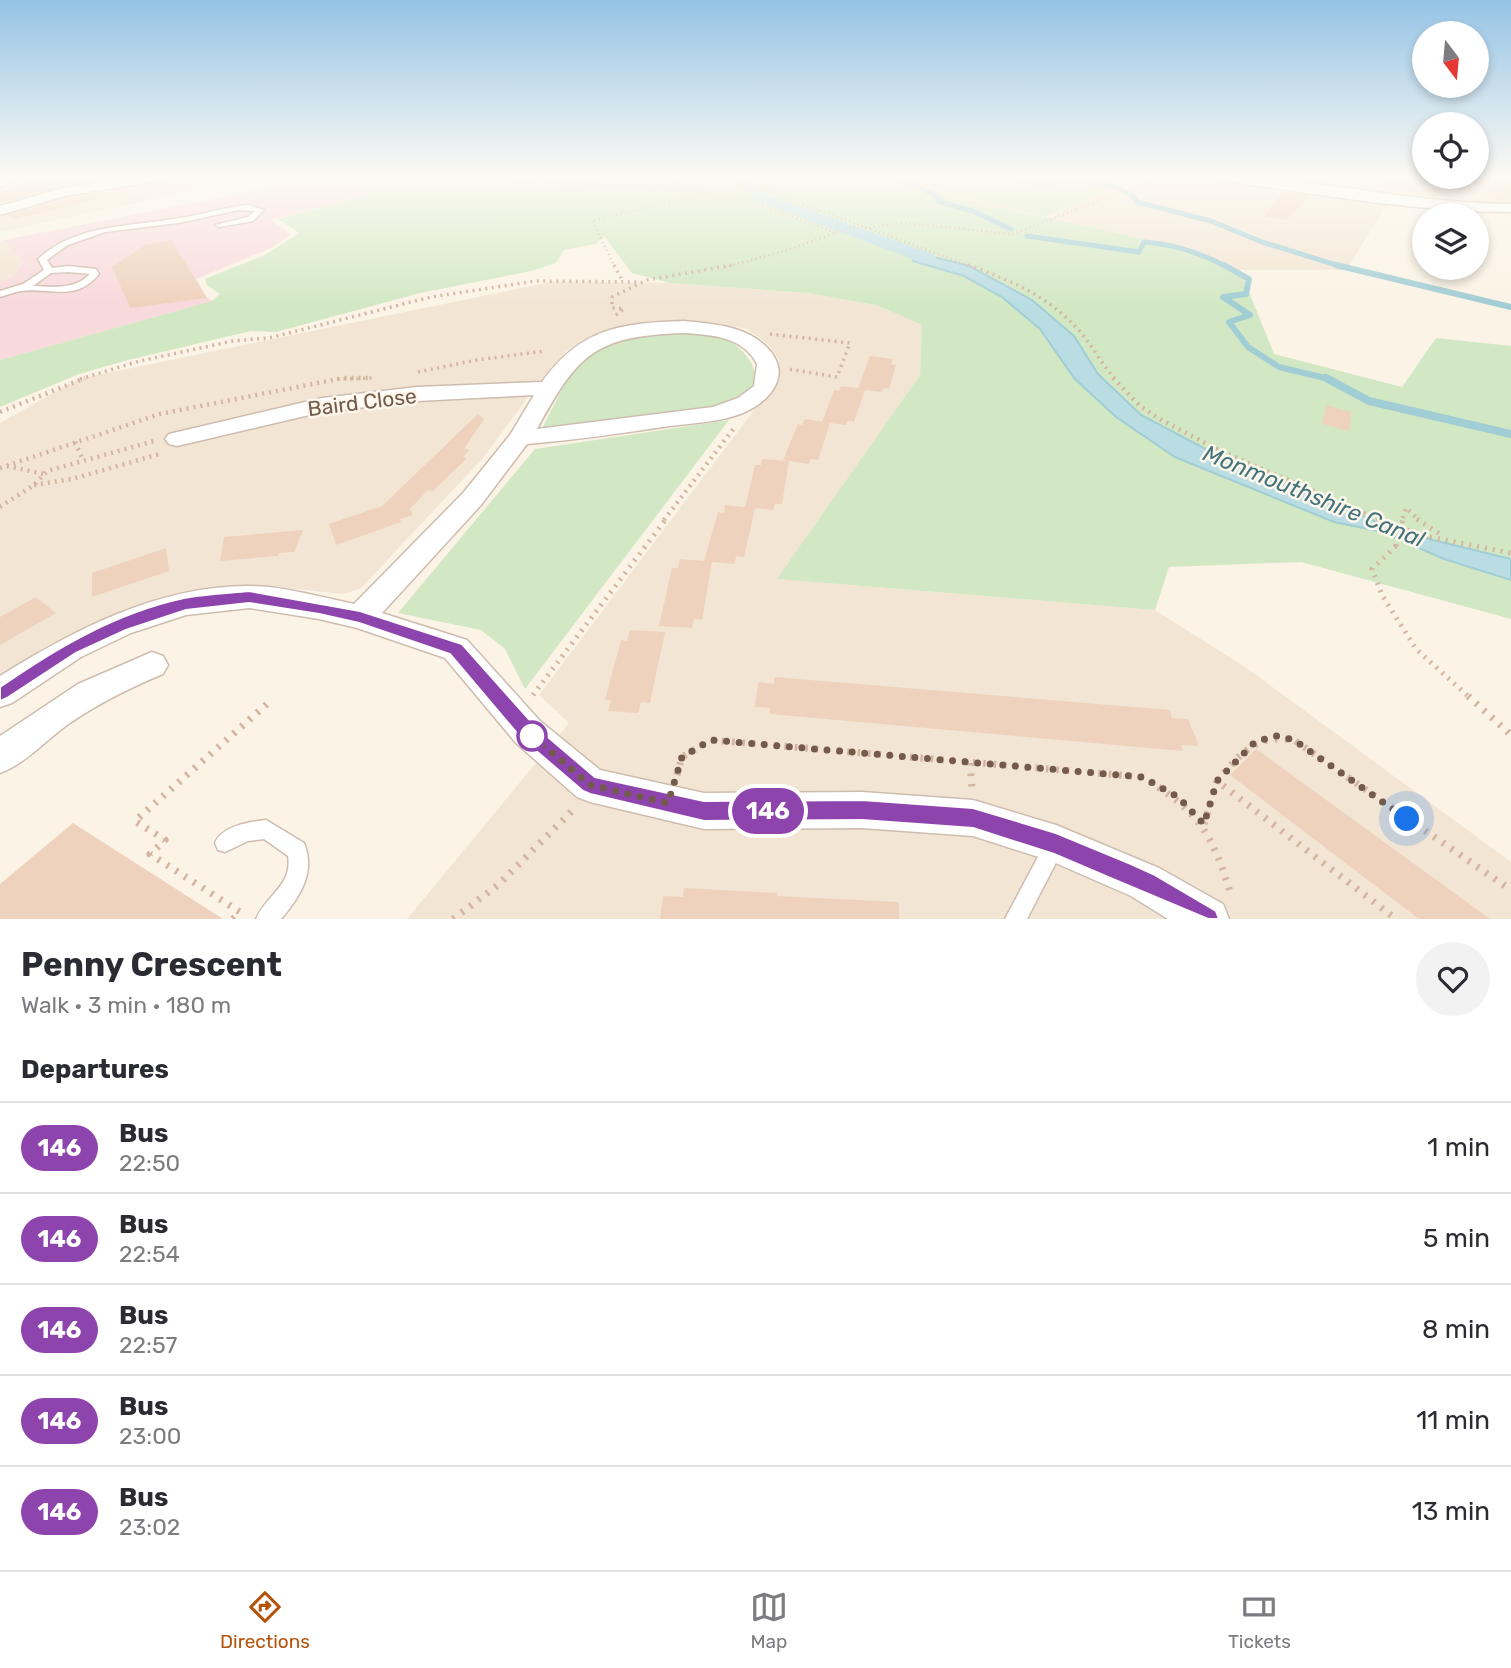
<!DOCTYPE html>
<html lang="en">
<head>
<meta charset="utf-8">
<style>
	body { margin:0; font-family:Rubik,sans-serif; background:#f2f2f3; color:#2b2b33; height:100vh; display:flex; flex-direction:column; font-size:26px; white-space:nowrap }
	* { box-sizing:border-box; margin:0 }
	p { font-size:23px; color:#7c7c81 }
	.icon { flex:none; width:38px; height:38px; fill:none; stroke:currentColor; stroke-width:2; stroke-linecap:round; stroke-linejoin:round }
	.map { position:relative; height:919px; overflow:hidden }
	.panel { display:flex; flex-direction:column; background:#fff; flex:1 }
	.panel>* { flex:none }
	.badge { padding:0 14px; border-radius:23px; font-size:24px; line-height:46px }
	.needle { width:46px; rotate:164deg }
	.buttons { position:absolute; left:1412px; top:21px; display:grid; gap:14px }
	.buttons a { display:grid; place-items:center; width:77px; height:77px; border-radius:50%; background:#fff; box-shadow:0 4px 10px #0003; font-size:35px }
	.you { position:absolute; width:35px; height:35px; margin:-18px; border:5px solid #fff; border-radius:50%; background:#1a73e8; box-shadow:0 0 0 10px #1a73e833 }
	.map>.badge { position:absolute; translate:-50% -50%; box-shadow:0 0 0 4px #fff }
	h2 { padding:0 21px; font-size:26px; line-height:63px }
	.round { display:grid; place-items:center; flex:none; width:74px; height:74px; border-radius:37px; background:#f2f2f3 }
	.summary { display:flex; align-items:center; justify-content:space-between; height:119px; padding:0 21px }
	h1 { font-size:33px; font-weight:700; line-height:52px }
	ul { padding:0; list-style:none }
	li { display:flex; align-items:center; gap:21px; height:91px; padding:0 21px; border-top:2px solid #e1e1e2 }
	li div { flex:1 }
	li b { display:block; font-size:26px }
	li em { font-style:normal }
	li .badge { min-width:77px; font-weight:700; text-align:center }
	.menu { display:flex; justify-content:space-around; align-items:center; height:98px; border-top:2px solid #e1e1e2; background:#fff; font-size:19px; color:#7c7c81 }
	.menu a { display:grid; justify-items:center; gap:4px }
	.menu .current { color:#b45309 }
	.map>svg:first-child { display:block }
</style>
</head>
<body>
<div class="map">
<svg width="1511" height="919" viewBox="0 0 1511 919">
	<rect width="100%" height="100%" fill="#fbf3e5"/>
	<path fill="#f2e5d4" d="M0 176H259L0 232Z
		M904 176H1511V208L1391 199 1346 270H1240L1176 246 933 193Z
		M4 240 23 261 15 275 0 283V241Z
		M551 282 670 283 808 293 876 305 922 325 920 375 778 579 1155 610 1248 669 1511 862V919H407L569 723 539 695 779 377V360L769 345 748 329 707 322 658 321 623 326 590 337 566 351 540 381 483 458 361 588 344 594 277 587 228 586 178 594 119 612 46 646 0 677V423L78 379Z"/>
	<path fill="#f8d9dc" d="M325 176 362 183 364 196 271 220 291 235 271 248 196 279 207 298 212 301 0 360V283L15 275 23 262 4 240 235 195 308 177Z"/>
	<path fill="#d2e8c4" d="M325 176H904L934 193 1176 246 1240 270 1274 354 1402 387 1436 338 1511 346V619L1301 562 1169 567 1155 610 777 579 920 375 922 325 876 305 808 293 670 283 632 273 604 236 596 244 564 250 556 263 531 271 420 293 276 332 251 331 128 360 79 374 0 407V360L212 301 220 294 207 285 205 279 265 255 299 233 278 219 364 196 361 183Z
		M912 176H998L1048 186 1078 182 1108 189 1045 216 939 191Z
		M675 333C689 334 706 332 719 336 738 342 767 370 750 390 742 400 726 403 715 407L541 431C579 355 586 337 675 333Z
		M729 420 525 689 505 649 481 630 398 613 535 449Z"/>
	<path fill="#badde4" stroke="#a1cdd5" stroke-width="2" d="M894 247 969 266 1032 300 1074 336 1098 374 1141 415 1215 454 1384 525 1433 540 1511 559V580L1444 559 1383 532 1334 522 1175 457 1116 417 1074 378 1040 329 1002 297 964 276 913 261 914 256Z"/>
	<g fill="none" stroke-linecap="round" stroke-linejoin="round">
		<path stroke="#a1cdd5" stroke-width="5" d="M894 176 937 196 938 201 972 211 1011 229
			M1005 176 1042 184 1075 179 1115 187 1133 196 1137 202 1211 221 1262 242 1343 267
			M1027 236 1139 252 1144 242C1174 244 1201 253 1227 267"/>
		<path stroke="#a1cdd5" stroke-width="6" d="M1224 265 1249 279 1246 294 1223 297 1250 315 1229 322 1248 347 1279 367 1329 379
			M1336 265 1511 307"/>
		<path stroke="#a1cdd5" stroke-width="8" d="M1326 378 1369 401 1511 434"/>
		<path fill="#badde4" fill-rule="evenodd" d="M730 176H746L767 195 933 254 936 258 933 262H921L757 201Z"/>
	</g>
	<path fill="#efd2be" d="M1511 176V198L1503 201 1449 187 1438 197 1384 186 1385 177H1416L1421 183 1438 186 1446 181V177Z
		M40 178 80 183 0 203V192Z
		M128 188V192L16 219 8 215 66 199Z
		M1283 192 1310 196 1286 220 1264 216Z
		M171 240 207 298 130 308 112 267 145 245Z
		M870 356 893 359 891 364 896 365 889 389 883 388 882 392 865 390 854 422 848 421 846 425 822 422 834 390 839 391 841 386 858 388Z
		M1326 405 1351 412 1349 431 1322 424Z
		M478 414 484 419 464 449 469 450 463 457 467 458 433 491 428 490 410 509 413 515 400 519 401 522 336 545 329 524 382 506Z
		M805 419 830 423 818 460 811 459 809 464 783 460 798 424 802 425Z
		M762 459 789 461 782 504H775L773 510 755 508 744 557 736 556 735 564 712 562 702 620 694 619 692 628 659 626 672 568H678L680 559 704 561 718 512 724 513 725 505 745 507 755 465H761Z
		M303 530 294 552 279 553 278 556 220 561 224 537Z
		M166 548 169 571 92 597V573Z
		M36 597 56 613 0 645V617Z
		M630 630 665 632 650 703 641 702 638 713 608 711 611 700H605L621 640 627 641Z
		M774 677 1170 710 1172 718 1188 719 1199 746 1181 745 1183 751 770 714V708L755 707 758 682 774 684Z
		M1256 749 1490 919H1419L1230 775Z
		M73 823 223 919H0V884Z
		M684 888 777 893V896L899 902V919H660L663 896 683 897Z"/>
	<g fill="none" stroke-linecap="round" stroke-linejoin="round">
		<defs>
			<path id="service" d="M249 205 264 210 253 221 219 227 215 225 248 217 255 211 239 210 178 223 105 232 68 245 47 260 52 268 68 266 96 269 99 274C75 303 50 287 21 291 14 292 7 295 0 297V291L23 284 44 270 38 259C77 223 132 227 180 218 203 214 226 207 249 205ZM68 272 90 274C75 290 53 287 33 286L51 273Z
				M266 820 304 843C316 872 300 897 281 919H256C266 895 293 885 288 856L264 839 248 841 225 852 218 850 215 843C222 826 249 822 266 820Z
				M1054 837 1061 840 1064 847 1027 919H1005L1047 840Z"/>
			<path id="minor" d="M3 176H21L0 187V178Z
				M135 176H170L164 180 65 196 0 215V206L63 188Z
				M1211 176C1311 176 1410 204 1511 204V212C1413 212 1314 193 1217 180Z
				M1419 177H1443L1445 179 1438 183 1421 180Z
				M684 321C715 324 750 326 771 352 791 378 768 402 743 413 720 422 694 423 670 426 623 433 575 440 527 444L481 505 382 613 467 640 540 721 600 770 704 793 862 792 973 800 1056 825 1159 868 1223 904 1229 919H1168L1131 896 1051 861 973 836 862 828 704 829 590 802 577 797 516 743 445 658 357 628 319 619 249 608 186 615 131 633 81 657 12 703 0 707V676C74 630 158 586 248 586 283 586 320 597 354 604L463 493 510 435 534 395 417 401 322 412 177 446 169 444 165 439 169 434 322 398 417 387 542 382C581 328 621 323 684 321ZM684 333C711 335 743 336 757 364L754 386 738 398 713 407 537 429C578 354 594 336 684 333Z
				M152 652 163 656 168 665 163 674C129 688 97 704 67 725 45 741 25 764 0 773V736L78 684Z"/>
		</defs>
		<use href="#service" stroke="#cebdaf" stroke-width="3"/>
		<use href="#minor" stroke="#cebdaf" stroke-width="3"/>
		<path stroke="#d4b5a1" stroke-width="2.5" stroke-dasharray="1 3.5" stroke-linecap="butt" d="M364 176 666 187 749 201 837 233
			M656 176 688 188
			M753 176 770 192 973 267
			M865 228 905 223 1013 234 1123 191 1148 187 1139 176
			M615 267 592 221 696 195V192
			M725 267 784 251 856 226"/>
		<path stroke="#d4b5a1" stroke-width="3.5" stroke-dasharray="2 4.5" stroke-linecap="butt" d="M614 265 622 280
			M968 265C1013 281 1051 297 1083 335 1094 349 1103 366 1115 379
			M616 315 624 309 612 308V297L647 280 732 265
			M770 334 850 343 837 377 788 369
			M418 372 477 360 545 351
			M80 379 140 361 233 341 269 338 431 297 536 281 638 282
			M337 379 372 378"/>
		<path stroke="#d4b5a1" stroke-width="4.5" stroke-dasharray="2 5" stroke-linecap="butt" d="M1113 378 1140 406 1163 421 1221 451 1380 520
			M0 412 85 378
			M75 442 83 460
			M7 466 44 474
			M0 468 160 414 343 378H372
			M34 485 72 479 163 453
			M0 507 34 485 47 471 154 441
			M1403 518 1406 508 1419 520
			M664 520 734 428"/>
		<path stroke="#d4b5a1" stroke-width="5" stroke-dasharray="2 6" stroke-linecap="butt" d="M1377 519 1424 536 1511 553
			M1417 519 1443 536
			M1396 546 1372 569 1382 595 1416 649 1470 698
			M533 695 666 519"/>
		<path stroke="#d4b5a1" stroke-width="7" stroke-dasharray="2.5 8" stroke-linecap="butt" d="M1468 696 1511 735
			M970 763 972 789
			M677 775 682 757 711 740 1142 777C1199 811 1212 833 1231 895
			M1217 781C1241 754 1254 734 1294 740L1511 890
			M1204 824 1217 781 1396 919
			M233 919 240 912 150 854 165 840 135 821 267 704
			M453 919 498 885 574 809"/>
		<use href="#service" fill="#fff" fill-rule="evenodd"/>
		<use href="#minor" fill="#fff" fill-rule="evenodd"/>
		<path stroke="#d4b5a1" stroke-width="5" stroke-dasharray="2 6" stroke-linecap="butt" d="M1396 546 1403 519"/>
	</g>
	<linearGradient id="sky" x2="0" y2="1"><stop stop-color="#95c4e6"/><stop offset="0.58" stop-color="#fdfaf3"/><stop offset="1" stop-color="#fdfaf3" stop-opacity="0"/></linearGradient>
	<rect width="1511" height="305" fill="url(#sky)"/>
	<path fill="#8e44ad" stroke="#fff" stroke-width="2" d="M249 591 360 611 462 644 535 726 595 777 704 801 862 800 973 808 1056 833 1131 864 1153 874 1216 911 1219 919H1208L1115 880 1054 854 973 828 862 820 704 821 590 794 583 791 521 738 450 654 359 623 319 614 249 603 186 610 126 630 76 653 7 698 0 701V687C53 650 114 613 184 598 205 594 228 593 249 591Z"/>
	<g fill="none" stroke-linecap="round" stroke-linejoin="round">
		<path stroke="#735a4b" stroke-width="7" stroke-dasharray="0 12.6" d="M532 736 528 732 590 785 668 803 682 757 711 740 1142 777 1178 797 1204 824 1217 781 1255 742 1276 736 1294 740 1407 819"/>
	</g>
	<circle fill="#fff" stroke="#8e44ad" stroke-width="3.5" cx="532" cy="736" r="14"/>
	<g text-anchor="middle" dominant-baseline="central" stroke-width="5" stroke-linejoin="round" paint-order="stroke">
		<g font-size="21" fill="#735a4b" stroke="#fef7eb">
			<text transform="translate(362 402) rotate(-7)">Baird Close</text>
		</g>
		<g font-size="23" font-style="italic" fill="#43747e" stroke="#fef7eb">
			<text transform="translate(1314 496) rotate(22)">Monmouthshire Canal</text>
		</g>
	</g>
</svg>
<div class="buttons">
<a><svg class="needle" viewBox="-14 -14 28 28"><path d="M0-13l5 13h-10z" fill="#e53935"/><path d="M0 13l5-13h-10z" fill="#7c7c81"/></svg></a>
<a><svg class="icon" aria-label="locate" viewBox="0 0 24 24"><circle cx="12" cy="12" r="6"/><path d="M12 2v4M12 18v4M2 12h4M18 12h4"/></svg></a>
<a><svg class="icon" aria-label="layers" viewBox="0 0 24 24"><path d="M12 4l9 5-9 5-9-5zM3 14l9 5 9-5"/></svg></a>
</div>
<div class="you" style="left:1407px;top:819px"></div>
<b class="badge" style="left:768px;top:811px;background:#8e44ad;color:#fff">146</b>
</div>
<section class="panel">
<div class="summary"><div><h1>Penny Crescent</h1><p>Walk · 3 min · 180 m</p></div><a class="round"><svg class="icon" aria-label="heart" viewBox="0 0 24 24"><path d="M12 20l-8-8c-3-5 5-10 8-4 3-6 11-1 8 4z"/></svg></a></div>
<h2>Departures</h2>
<ul>
<li><span class="badge" style="background:#8e44ad;color:#fff">146</span><div><b>Bus</b><p>22:50</p></div><em>1 min</em></li>
<li><span class="badge" style="background:#8e44ad;color:#fff">146</span><div><b>Bus</b><p>22:54</p></div><em>5 min</em></li>
<li><span class="badge" style="background:#8e44ad;color:#fff">146</span><div><b>Bus</b><p>22:57</p></div><em>8 min</em></li>
<li><span class="badge" style="background:#8e44ad;color:#fff">146</span><div><b>Bus</b><p>23:00</p></div><em>11 min</em></li>
<li><span class="badge" style="background:#8e44ad;color:#fff">146</span><div><b>Bus</b><p>23:02</p></div><em>13 min</em></li>
</ul>
</section>
<nav class="menu">
<a class="current"><svg class="icon" aria-label="directions" viewBox="0 0 24 24"><path d="M12 3l9 9-9 9-9-9zM9 14v-3h6M13 9l2 2-2 2"/></svg>Directions</a>
<a><svg class="icon" aria-label="map" viewBox="0 0 24 24"><path d="M3 6l6-2 6 2 6-2v14l-6 2-6-2-6 2zM9 4v14M15 6v14"/></svg>Map</a>
<a><svg class="icon" aria-label="tickets" viewBox="0 0 24 24"><path d="M3 7h18v10H3zM15 7v10"/></svg>Tickets</a>
</nav>
</body>
</html>
